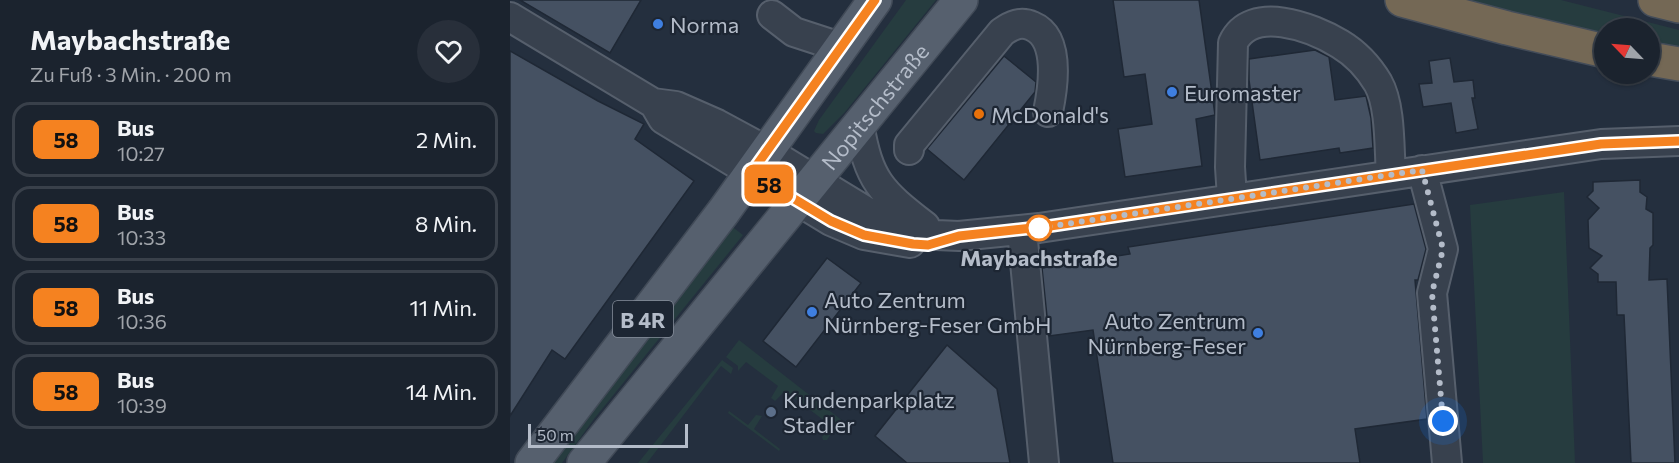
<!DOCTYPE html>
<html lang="de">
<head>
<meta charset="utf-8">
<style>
	body { margin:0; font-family:Commissioner,sans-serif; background:#282f3a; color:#f1f3f6; height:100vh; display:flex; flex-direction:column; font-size:22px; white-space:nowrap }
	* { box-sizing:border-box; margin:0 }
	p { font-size:20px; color:#a0a4aa }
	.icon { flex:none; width:33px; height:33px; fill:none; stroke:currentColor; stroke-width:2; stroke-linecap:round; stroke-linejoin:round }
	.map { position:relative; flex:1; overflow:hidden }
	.drawer { display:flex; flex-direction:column; background:#1b232e; width:510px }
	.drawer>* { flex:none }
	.badge { padding:0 12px; border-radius:9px; font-size:21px; line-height:39px }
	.needle { width:39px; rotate:295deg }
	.buttons { position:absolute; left:1084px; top:18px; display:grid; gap:12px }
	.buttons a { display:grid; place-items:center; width:66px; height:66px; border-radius:50%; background:#1b232e; box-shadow:0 2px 4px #0004,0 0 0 2px #39404a; font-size:30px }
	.scale { position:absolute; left:18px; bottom:15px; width:160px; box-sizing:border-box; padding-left:6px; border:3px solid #b4bcc9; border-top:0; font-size:16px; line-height:21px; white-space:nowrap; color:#b4bcc9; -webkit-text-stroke:4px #1d2633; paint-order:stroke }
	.you { position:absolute; width:30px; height:30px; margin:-15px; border:4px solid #fff; border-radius:50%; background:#1a73e8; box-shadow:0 0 0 9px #1a73e833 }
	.map>.badge { position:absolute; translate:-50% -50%; box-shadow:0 0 0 3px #fff }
	.round { display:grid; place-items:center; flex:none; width:63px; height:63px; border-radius:32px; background:#282f3a }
	.overview { display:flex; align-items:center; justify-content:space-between; height:102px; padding:0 30px }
	h1 { font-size:28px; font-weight:700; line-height:45px }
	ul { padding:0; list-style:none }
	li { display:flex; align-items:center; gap:18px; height:75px; margin:0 12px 9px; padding:0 18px; border:3px solid #39404a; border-radius:18px }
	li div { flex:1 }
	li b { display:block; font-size:22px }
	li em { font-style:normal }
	li .badge { min-width:66px; font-weight:700; text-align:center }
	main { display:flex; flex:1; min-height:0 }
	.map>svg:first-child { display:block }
</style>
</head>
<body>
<main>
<section class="drawer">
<div class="overview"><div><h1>Maybachstraße</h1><p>Zu Fuß · 3 Min. · 200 m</p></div><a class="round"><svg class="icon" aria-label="heart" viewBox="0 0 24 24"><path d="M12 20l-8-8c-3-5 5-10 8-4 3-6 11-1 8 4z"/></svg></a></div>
<ul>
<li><span class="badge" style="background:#f58220;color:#111">58</span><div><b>Bus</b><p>10:27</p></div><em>2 Min.</em></li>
<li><span class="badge" style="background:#f58220;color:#111">58</span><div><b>Bus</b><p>10:33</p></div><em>8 Min.</em></li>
<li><span class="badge" style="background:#f58220;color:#111">58</span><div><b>Bus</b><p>10:36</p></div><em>11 Min.</em></li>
<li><span class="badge" style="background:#f58220;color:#111">58</span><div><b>Bus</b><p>10:39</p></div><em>14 Min.</em></li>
</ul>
</section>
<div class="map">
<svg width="1169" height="463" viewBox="0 0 1169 463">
	<rect width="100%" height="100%" fill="#242f3e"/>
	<path fill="#263c3f" d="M396 0H426L335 112 313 134 306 133 304 131 309 120Z
		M933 0H1051L1169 30V54L1140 48V28H1095V40Z
		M1054 192 1065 463H973L960 205Z
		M220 225 233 235 84 419 52 463H38Z
		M229 340 334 422 327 431 324 429 317 440H313L312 437 320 425 275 391 265 401 261 398 268 386 236 362 228 371V366L216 357Z
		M212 360 223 368 221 374 211 366 137 463H128Z
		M219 411 238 425 246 415 252 416 244 429 270 449 269 451 218 413Z"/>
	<path fill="#455162" stroke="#1f2835" stroke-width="1.5" d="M10 0H131L100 53Z
		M603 0H689L705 115 686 119 692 166 615 177 608 129 642 124 635 74 614 77Z
		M805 50 819 57 825 100 856 96 861 118 863 148 830 153 829 148 750 160 739 80V59Z
		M0 51 88 101 134 124 125 139 184 181 55 359 42 350 0 416Z
		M494 56 526 82 525 92 454 180 417 149Z
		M940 58 944 82 963 80 965 98H962L968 129 946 133 941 103 913 107 909 84 922 83 919 61Z
		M1130 180V192L1137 197 1136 209 1143 213V245L1140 248 1139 280 1157 279 1165 463H1121L1114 315H1107L1106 282H1088V274L1080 268 1092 256 1079 248 1078 220 1089 208 1077 197 1083 191V182Z
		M904 204 916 249 908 280H905L917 419 845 429 850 463H603L583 330 539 336 532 268 620 254 618 247Z
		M317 258 351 283 286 367 253 341Z
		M437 345 487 389 500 463H397L365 436Z"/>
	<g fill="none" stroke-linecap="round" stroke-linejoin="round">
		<defs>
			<path id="minor" d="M262 15 284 32 330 47
				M0 17 143 103 166 106 207 124 257 151 354 210 381 223 426 235 449 236 529 228 1091 144 1169 141
				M146 107 153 119 321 221 354 235 400 243
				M349 124C359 181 370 191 415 226
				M399 150V145L492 32C502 25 511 21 522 26 551 38 543 88 538 112
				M912 170 933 249 922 293 937 463
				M722 198 720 167 723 43C741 4 802 27 830 44 845 53 859 68 868 83 881 106 879 149 881 175
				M512 230 534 463"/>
			<g id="major">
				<path d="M22 463 214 211 365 0"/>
				<path id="s1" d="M74 463 451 0"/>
			</g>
			<path id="highway" d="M892 0 997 28 1095 51
				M1145 0 1169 6
				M1140 59 1169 64"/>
		</defs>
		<use href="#minor" stroke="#565f6c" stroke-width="32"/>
		<use href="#major" stroke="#414a57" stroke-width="36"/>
		<use href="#highway" stroke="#434c59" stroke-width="36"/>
		<use href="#minor" stroke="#38414e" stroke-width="28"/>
		<use href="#major" stroke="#56606e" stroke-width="33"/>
		<use href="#highway" stroke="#746855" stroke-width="33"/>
	</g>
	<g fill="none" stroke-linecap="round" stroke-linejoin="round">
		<defs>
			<path id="line" d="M365 0 241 173 321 221 354 235 403 244 418 245 449 236 540 226 1091 144 1169 141"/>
		</defs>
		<use href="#line" stroke="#fff" stroke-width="14"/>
		<use href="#line" stroke="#f58220" stroke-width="9"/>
		<path stroke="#b4bcc9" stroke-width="6" stroke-dasharray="0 10.8" d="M529 228 912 170 933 249 922 293 933 421"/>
	</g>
	<g fill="#3f7fe0" stroke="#1d2633" stroke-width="2">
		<circle cx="148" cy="24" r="6"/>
		<circle cx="662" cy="92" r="6"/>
		<circle cx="302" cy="312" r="6"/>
		<circle cx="748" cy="333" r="6"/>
	</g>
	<circle fill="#e8710a" stroke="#1d2633" stroke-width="2" cx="469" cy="114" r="6"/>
	<circle fill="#fff" stroke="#f58220" stroke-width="3" cx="529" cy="228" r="12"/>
	<circle fill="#5c6f8a" stroke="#1d2633" stroke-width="2" cx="261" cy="412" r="6"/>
	<g text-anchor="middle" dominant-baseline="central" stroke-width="4.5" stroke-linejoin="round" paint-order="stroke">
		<rect fill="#1d2633" stroke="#878f9c" stroke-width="1.5" x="103" y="301" width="60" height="36" rx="4.5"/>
		<g font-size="21" font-weight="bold" fill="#b4bcc9">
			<text x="133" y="319">B 4R</text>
		</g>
		<g font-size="22" fill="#b4bcc9" stroke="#1d2633" text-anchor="start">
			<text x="160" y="24">Norma</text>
			<text x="674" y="92">Euromaster</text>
			<text x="481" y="114">McDonald's</text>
			<text x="314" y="299">Auto Zentrum<tspan x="314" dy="25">Nürnberg-Feser GmbH</tspan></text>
			<text x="736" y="320" text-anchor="end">Auto Zentrum<tspan x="736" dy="25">Nürnberg-Feser</tspan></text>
			<text x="273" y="399">Kundenparkplatz<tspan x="273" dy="25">Stadler</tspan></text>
		</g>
		<g font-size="22" fill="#b4bcc9" stroke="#1d2633">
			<text stroke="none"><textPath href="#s1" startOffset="460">Nopitschstraße</textPath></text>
		</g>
		<g font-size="22" font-weight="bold" fill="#b4bcc9" stroke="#1d2633">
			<text x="529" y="257">Maybachstraße</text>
		</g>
	</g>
</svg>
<div class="buttons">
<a><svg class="needle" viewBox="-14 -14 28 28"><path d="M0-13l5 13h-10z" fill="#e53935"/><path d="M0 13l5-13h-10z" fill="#a0a4aa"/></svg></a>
</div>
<div class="scale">50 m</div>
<div class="you" style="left:933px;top:421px"></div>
<b class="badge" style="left:259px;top:184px;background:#f58220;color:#111">58</b>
</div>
</main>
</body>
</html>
